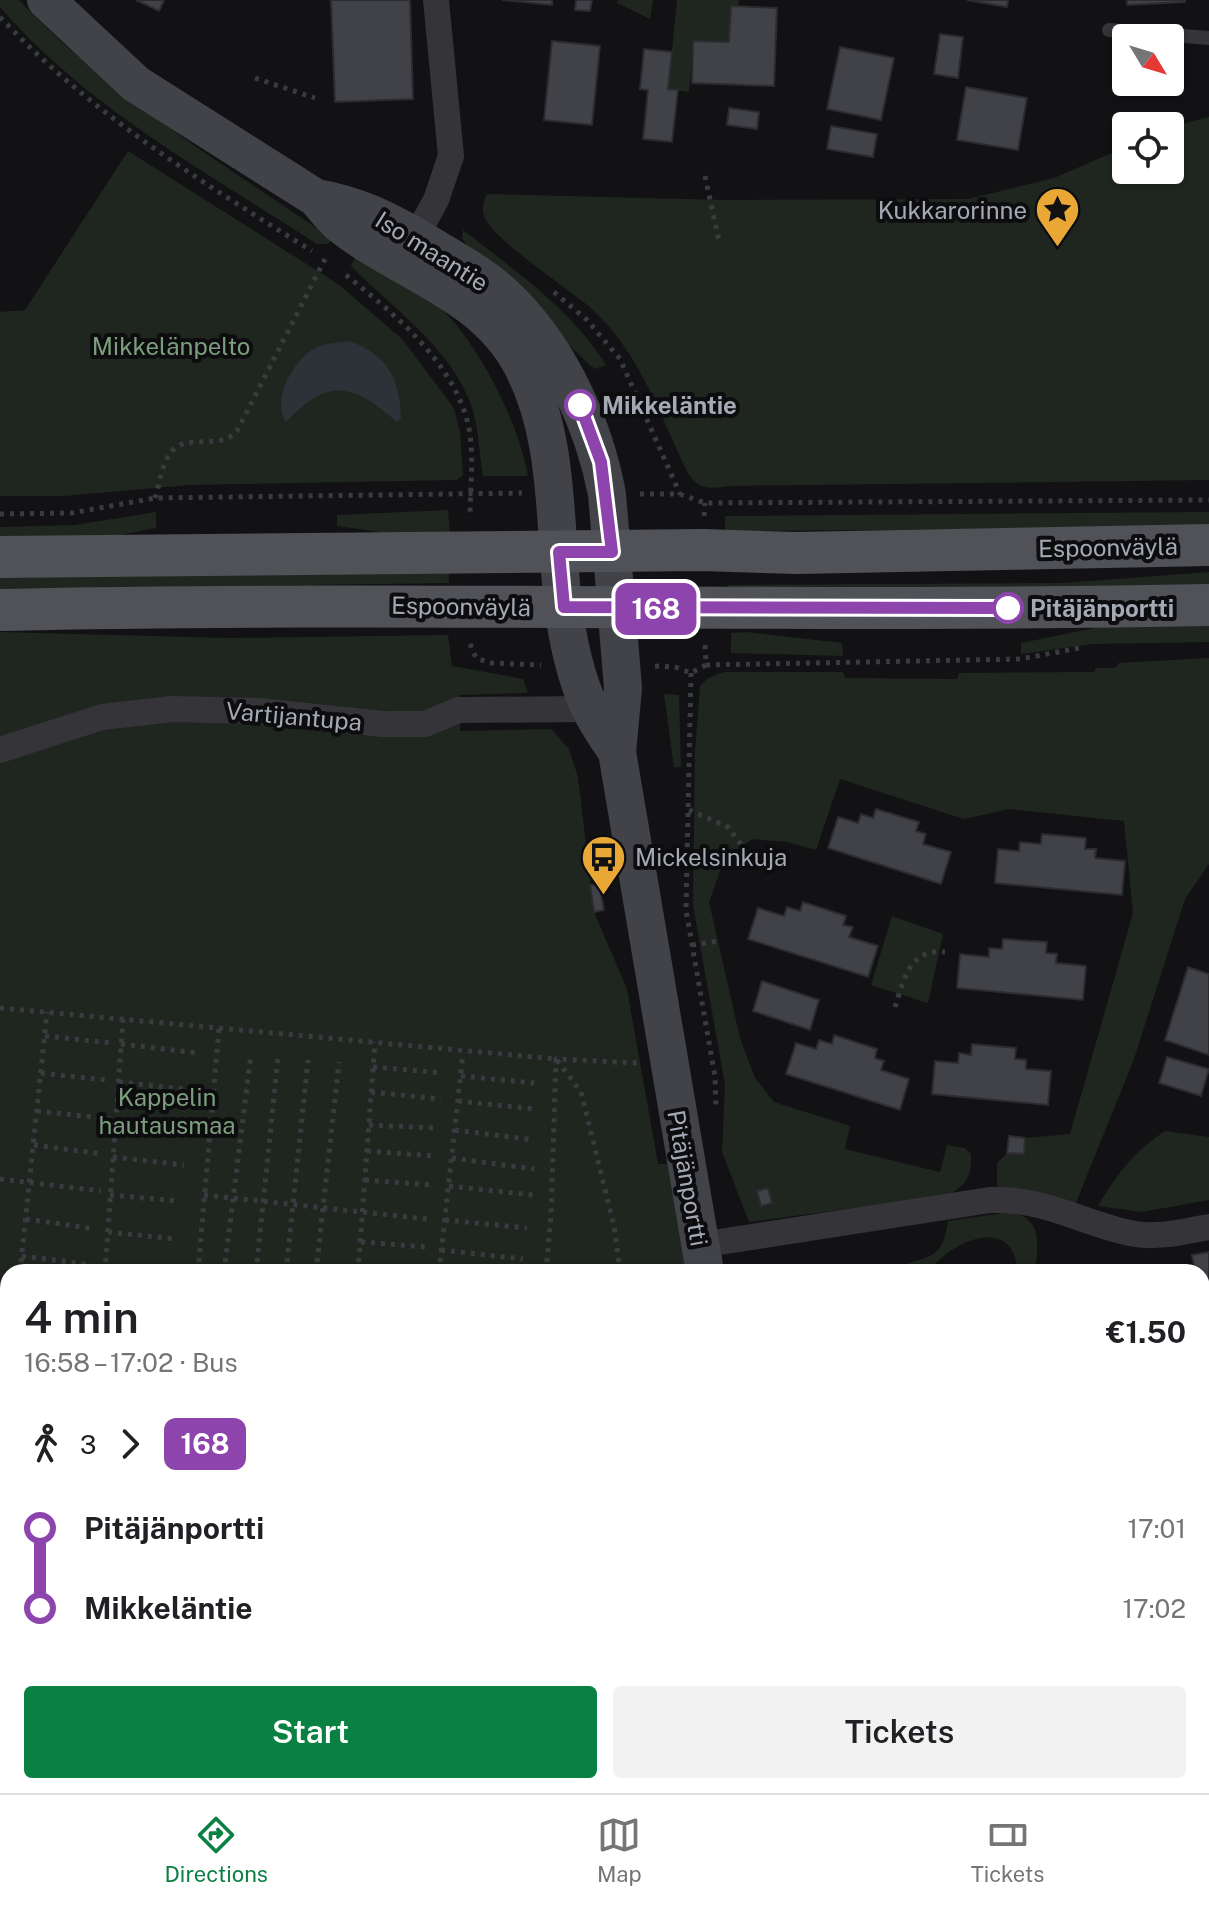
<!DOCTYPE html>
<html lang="en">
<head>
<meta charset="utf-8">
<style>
	body { margin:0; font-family:"Public Sans",sans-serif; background:#f2f2f2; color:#202124; height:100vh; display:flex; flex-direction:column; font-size:30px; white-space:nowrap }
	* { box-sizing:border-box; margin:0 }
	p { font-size:26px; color:#757577 }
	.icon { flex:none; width:44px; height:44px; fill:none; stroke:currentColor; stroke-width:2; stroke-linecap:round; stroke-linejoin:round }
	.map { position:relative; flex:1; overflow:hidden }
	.panel { position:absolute; left:0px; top:1264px; width:1210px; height:530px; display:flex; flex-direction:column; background:#fff; border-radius:24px 24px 0 0; box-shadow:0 2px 6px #0004 }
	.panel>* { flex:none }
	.badge { padding:0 16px; border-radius:12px; font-size:28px; line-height:52px }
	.needle { width:52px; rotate:128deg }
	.controls { position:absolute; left:1112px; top:24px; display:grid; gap:16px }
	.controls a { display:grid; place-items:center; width:72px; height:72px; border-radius:8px; background:#fff; box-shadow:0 2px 6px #0004; font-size:40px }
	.map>.badge { position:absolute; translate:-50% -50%; box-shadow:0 0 0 4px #fff }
	.legs { display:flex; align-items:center; gap:12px; height:88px; padding:0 24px; font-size:26px }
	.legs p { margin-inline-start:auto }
	.summary { display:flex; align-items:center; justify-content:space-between; height:136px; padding:0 24px }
	h1 { font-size:44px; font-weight:600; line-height:60px }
	.cta { display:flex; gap:16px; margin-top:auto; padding:16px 24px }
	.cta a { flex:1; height:92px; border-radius:8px; background:#0b8043; color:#fff; font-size:32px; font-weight:600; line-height:92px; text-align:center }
	.cta a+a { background:#f2f2f2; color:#202124 }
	ul { padding:0 24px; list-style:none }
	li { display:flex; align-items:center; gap:28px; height:80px; font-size:30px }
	li i { display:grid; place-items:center; width:12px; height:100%; margin:0 10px; background:currentColor }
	li i::after { content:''; width:20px; height:20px; margin:-10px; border:6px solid; border-radius:50%; background:#fff }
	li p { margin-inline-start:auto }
	li:first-child i { background:linear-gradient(#0000 50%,currentColor 0) }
	li:last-child i { background:linear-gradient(currentColor 50%,#0000 0) }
	.tabs { display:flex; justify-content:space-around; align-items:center; height:112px; border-top:2px solid #e0e0e0; background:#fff; font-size:22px; color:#757577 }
	.tabs a { display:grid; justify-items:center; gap:4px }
	.tabs .current { color:#0b8043 }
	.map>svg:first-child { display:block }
</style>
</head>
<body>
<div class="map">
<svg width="1209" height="1793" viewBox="0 0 1209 1793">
	<rect width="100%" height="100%" fill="#121214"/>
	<path fill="#1f261f" d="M0 0H19C109 96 225 165 333 239L327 244H317C208 173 86 107 0 7Z
		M618 0H653L650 19 617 3Z
		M677 0H739L738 6 731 7 729 42 693 41 689 92 668 89Z
		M1209 117V480L727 486C709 489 699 490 688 473 660 416 640 353 592 309 568 288 496 242 485 218 481 209 483 202 487 194L723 200 968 199 1054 178 1126 147V170H1170V127Z
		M128 151 338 284 402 339 454 408 460 432 463 475 457 480 189 485 64 496H0V312L25 310Z
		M463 230C514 270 571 309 606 365L594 369 474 255 462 238Z
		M357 253C379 267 405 279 426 295 473 330 518 419 528 476H483C479 454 479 429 472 408 453 349 393 309 351 266Z
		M448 510 450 536 416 537 337 526V515Z
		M156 512V528L74 544H0V527L75 525Z
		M1209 512V528L725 531V516Z
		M449 572V583L93 588 0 593V577Z
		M1209 572V591L728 597V585L1064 583Z
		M1209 624V642L1093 644 1021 654V643L1110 625Z
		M0 632 229 638 448 635 452 666 523 679 528 693 459 695 460 731 551 729 569 749 578 777 594 912 627 989 658 1164H671L690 1272H8V1786H302L292 1793H0Z
		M747 632 842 643 843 656 731 653V633Z
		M1209 658V864L1185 899 1134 1059 1075 1205 997 1188V1163L1007 1153 1024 1154 1025 1138 1070 1134 1133 913 1124 821 1009 809 964 819 840 779 816 850 787 842 753 839 725 857 709 902 740 1038 755 1078 774 1102 850 1126 845 1149 940 1172 947 1145 965 1148 971 1154C972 1177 966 1185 947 1196L749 1222 722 1152 725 1085 693 905 695 752 700 686 708 678 724 672H843L845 678 957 679 959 673 1094 672 1096 668H1115L1119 663Z
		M664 694 679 695 681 767H674Z
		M892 916 943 934 928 1003 871 985Z
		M1165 1131 1209 1137V1200L1142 1212 1098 1206C1117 1174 1133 1152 1165 1131Z
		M1011 1212C1043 1219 1038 1244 1035 1272H1017C1016 1214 950 1240 929 1272H891C923 1252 942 1267 948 1221Z
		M1202 1558 1209 1562V1705L1202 1708Z
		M1206 1726 1209 1727V1767L1202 1765V1729Z
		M504 1786H728L721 1793H510Z"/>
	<path fill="#2b3339" d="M349 341C387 354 400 379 401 418L397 422C353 383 328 377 286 422 271 399 294 358 317 347 327 343 339 343 349 341Z"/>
	<path fill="#414247" stroke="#2c2c30" stroke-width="2" d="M136 0H164L159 11Z
		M331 0H410L413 99 335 102Z
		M502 0H552V5Z
		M576 0H592L590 11 575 10Z
		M967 0H1008L1007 7Z
		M1127 0H1185V2L1127 5Z
		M731 6 777 8 774 86 692 83 693 41 729 42Z
		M940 34 963 37 958 78 934 74Z
		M552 41 600 46 592 125 544 120Z
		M840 47 894 58 881 120 827 109Z
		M644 49 672 52 668 89 678 90 672 142 643 139 648 90 640 89Z
		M966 87 1027 98 1018 150 957 140Z
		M729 108 759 112 757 129 727 125Z
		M831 126 877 134 873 157 827 149Z
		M876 809 919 822 916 831 926 834 923 844 951 852 941 884 828 848 838 817 858 823 861 814 873 818Z
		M1042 834 1086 838 1085 849H1096L1095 858 1125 861 1122 895 995 883 998 849 1019 851 1020 842 1041 844Z
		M599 884 604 910 594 912 590 885Z
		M803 902 846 916 843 925 853 927 849 937 878 946 868 977 748 939 758 908 784 916 787 907 800 911Z
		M1003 939 1047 942 1046 953 1057 954 1056 963 1086 966 1083 1000 957 988 960 954 989 957V948L1002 949Z
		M1188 967 1209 974V1055L1165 1040Z
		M762 981 819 1000 810 1030 753 1011Z
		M834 1035 877 1049 875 1058 884 1061 881 1070 909 1079 900 1110 786 1074 796 1043 816 1049 819 1040 832 1044Z
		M972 1044 1016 1048 1015 1059 1026 1060V1069L1051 1071 1048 1105 932 1094 935 1061 958 1063 959 1053 971 1055Z
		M1167 1057 1209 1069 1201 1096 1159 1083Z
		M1009 1136 1025 1138 1024 1154 1007 1153Z
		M768 1188 772 1203 761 1206 757 1191Z
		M1209 1252V1307L1202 1308V1272H1195L1192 1255Z
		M1209 1366V1417L1202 1418V1367Z
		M1209 1487V1534L1202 1535V1488Z
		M810 1786H822L833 1793H806Z"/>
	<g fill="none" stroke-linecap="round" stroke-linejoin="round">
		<path stroke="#3a3b40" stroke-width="5" stroke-dasharray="4 6" stroke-linecap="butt" d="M0 17C91 114 200 181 312 251
			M255 78 315 98
			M705 176 719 241
			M346 275C398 317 466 372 471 444 473 468 470 493 470 518
			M554 292 587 320 620 359 680 494
			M640 494H680L705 503 1209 500
			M155 498C160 483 162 461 173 450 190 433 220 451 237 431L325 259
			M0 514 72 513 155 498 522 493
			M704 516 705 503
			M470 644 476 658 491 663 541 665
			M706 665 1021 659 1084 647
			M655 666 675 667 691 673 706 665 705 642
			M691 673 686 910 715 1077 716 1106
			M689 810 728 827 746 851
			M692 945 719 941
			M895 1007C904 979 910 948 945 952
			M0 1008 556 1059 581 1092 614 1226 620 1272
			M45 1036 111 1043
			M121 1044 198 1053
			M373 1067 442 1073
			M41 1073 106 1080
			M461 1076 534 1083
			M119 1082 193 1090
			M371 1092 441 1099
			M458 1101 533 1109
			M37 1111 185 1127
			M369 1125 437 1128
			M455 1130 534 1140
			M34 1145 103 1154
			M367 1151 434 1156
			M113 1157 184 1165
			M452 1158 534 1169
			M0 1179 101 1191
			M365 1180 432 1185
			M449 1186 533 1195
			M110 1195 178 1201
			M204 1195 427 1219
			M26 1219 95 1229
			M445 1220 527 1228
			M108 1232 175 1239
			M361 1242 426 1247
			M441 1250 523 1259
			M22 1256 92 1265
			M105 1268 141 1272
			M20 1272 47 1012
			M105 1272 123 1019
			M198 1272 219 1028
			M224 1272 251 1054
			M256 1272 278 1058
			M286 1272 308 1060
			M316 1272 339 1062
			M358 1272 375 1042
			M439 1272 463 1053
			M546 1272 551 1215 556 1059 637 1063
			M0 1363H8
			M0 1449 8 1423
			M0 1720 8 1692
			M0 1741 8 1737
			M1202 1774 1209 1777"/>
		<path stroke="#343439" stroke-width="14" d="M1109 30 1209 38"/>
		<path stroke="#343439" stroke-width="26" d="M408 251 436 200 451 156 436 0
			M0 750 102 717 172 709 258 711 383 724H425L459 710 590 709
			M700 1245 990 1200C1048 1198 1082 1224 1135 1234 1160 1238 1185 1231 1209 1227
			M1202 1714 1209 1711
			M876 1786 881 1793
			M308 1793 317 1786
			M748 1793 753 1786"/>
		<path stroke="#424349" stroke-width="38" d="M46 0 136 84 316 198C324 207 332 218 341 225 398 271 480 291 519 360 560 431 554 525 563 604 567 637 576 681 591 710 598 725 608 738 617 752
			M316 198C358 205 387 220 423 241 453 259 489 278 513 304 562 355 594 426 607 494L623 688 617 752 705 1272
			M1130 1786 1150 1793"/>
		<path stroke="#505258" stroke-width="42" d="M0 557 703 550 796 553 1209 545
			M0 610C403 601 806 613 1209 605"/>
	</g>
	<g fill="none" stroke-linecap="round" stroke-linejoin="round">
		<defs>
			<path id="line-1" d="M580 405 601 462 612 552H559L564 607 1008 608"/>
		</defs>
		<use href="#line-1" stroke="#fff" stroke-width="18"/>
		<use href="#line-1" stroke="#8e44ad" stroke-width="12"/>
	</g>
	<defs>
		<symbol id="sight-pin" viewBox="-11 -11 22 30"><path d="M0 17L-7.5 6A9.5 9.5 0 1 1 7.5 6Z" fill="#e9a835" stroke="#0d0d0f"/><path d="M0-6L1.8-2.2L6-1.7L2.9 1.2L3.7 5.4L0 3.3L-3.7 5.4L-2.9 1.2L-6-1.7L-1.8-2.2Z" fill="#111"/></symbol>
		<symbol id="bus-pin" viewBox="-11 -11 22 30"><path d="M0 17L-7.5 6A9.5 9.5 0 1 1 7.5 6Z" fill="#e9a835" stroke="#0d0d0f"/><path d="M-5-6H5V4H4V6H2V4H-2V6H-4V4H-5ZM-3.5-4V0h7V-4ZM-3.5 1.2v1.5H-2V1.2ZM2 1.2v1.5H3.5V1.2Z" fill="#111"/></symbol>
	</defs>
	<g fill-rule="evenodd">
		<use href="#sight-pin" x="1032" y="184" width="51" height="69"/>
		<use href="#bus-pin" x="578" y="832" width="51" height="69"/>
	</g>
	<g fill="#fff" stroke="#8e44ad" stroke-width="4">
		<circle cx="580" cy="405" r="14"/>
		<circle cx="1008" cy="608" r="14"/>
	</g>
	<g text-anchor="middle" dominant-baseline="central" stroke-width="8" stroke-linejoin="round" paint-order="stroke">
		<g font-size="24" fill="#a4a9b4" stroke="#0d0d0f" text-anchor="end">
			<text x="1027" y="210">Kukkarorinne</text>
			<text x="635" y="857" text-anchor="start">Mickelsinkuja</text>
		</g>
		<g font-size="24" fill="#a4a9b4" stroke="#0d0d0f">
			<text transform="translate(432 251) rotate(32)">Iso maantie</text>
			<text transform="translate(1108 547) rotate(-1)">Espoonväylä</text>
			<text transform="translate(461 606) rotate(1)">Espoonväylä</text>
			<text transform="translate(294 716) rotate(5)">Vartijantupa</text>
			<text transform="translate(688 1178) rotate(80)">Pitäjänportti</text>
		</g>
		<g font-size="24" fill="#7c9e7d" stroke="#0d0d0f">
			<text x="171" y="346">Mikkelänpelto</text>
			<text x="167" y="1097">Kappelin<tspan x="167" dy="28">hautausmaa</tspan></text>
		</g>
		<g font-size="24" font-weight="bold" fill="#a4a9b4" stroke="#0d0d0f" text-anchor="start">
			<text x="602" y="405">Mikkeläntie</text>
			<text x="1030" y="608">Pitäjänportti</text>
		</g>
	</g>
</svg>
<div class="controls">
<a><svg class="needle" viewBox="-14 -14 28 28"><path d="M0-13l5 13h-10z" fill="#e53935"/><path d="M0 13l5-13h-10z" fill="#757577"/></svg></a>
<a><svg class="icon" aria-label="locate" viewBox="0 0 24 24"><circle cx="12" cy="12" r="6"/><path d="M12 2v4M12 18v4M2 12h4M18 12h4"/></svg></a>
</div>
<b class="badge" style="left:656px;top:609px;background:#8e44ad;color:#fff">168</b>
<section class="panel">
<div class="summary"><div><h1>4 min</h1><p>16:58 – 17:02 · Bus</p></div><b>€1.50</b></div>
<div class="legs"><svg class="icon" aria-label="walk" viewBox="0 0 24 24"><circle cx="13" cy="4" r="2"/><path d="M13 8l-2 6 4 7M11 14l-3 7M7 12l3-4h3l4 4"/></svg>3<svg class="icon" aria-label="forward" viewBox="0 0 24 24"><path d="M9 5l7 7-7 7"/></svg><b class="badge" style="background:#8e44ad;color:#fff">168</b></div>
<ul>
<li><i style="color:#8e44ad"></i><b>Pitäjänportti</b><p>17:01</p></li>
<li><i style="color:#8e44ad"></i><b>Mikkeläntie</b><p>17:02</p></li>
</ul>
<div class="cta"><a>Start</a><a>Tickets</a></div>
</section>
</div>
<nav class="tabs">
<a class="current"><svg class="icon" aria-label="directions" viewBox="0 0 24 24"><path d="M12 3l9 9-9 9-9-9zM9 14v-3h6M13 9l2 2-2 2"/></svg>Directions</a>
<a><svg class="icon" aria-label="map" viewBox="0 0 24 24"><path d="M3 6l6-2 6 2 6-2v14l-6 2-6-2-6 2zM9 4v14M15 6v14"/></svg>Map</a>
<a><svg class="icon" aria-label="tickets" viewBox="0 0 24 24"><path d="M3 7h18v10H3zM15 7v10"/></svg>Tickets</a>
</nav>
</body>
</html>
